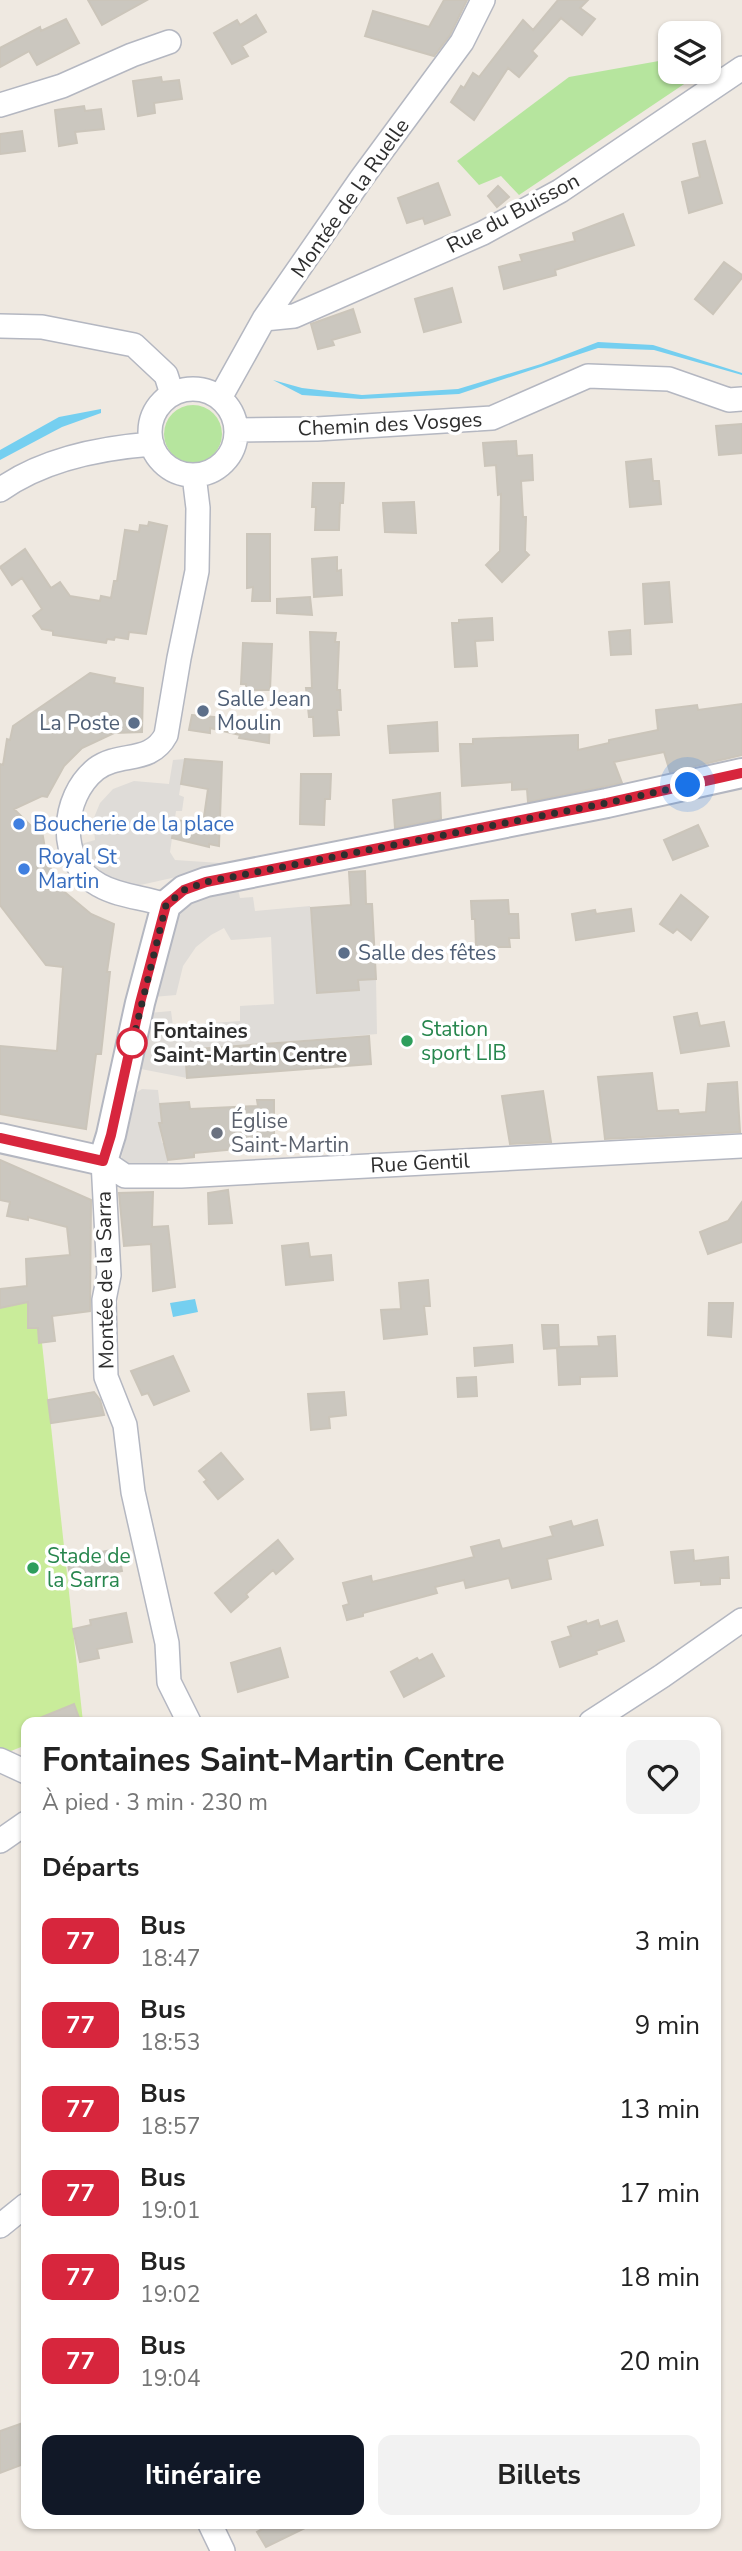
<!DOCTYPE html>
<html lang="fr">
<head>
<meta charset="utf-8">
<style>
	body { margin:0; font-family:"Nunito Sans",sans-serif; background:#f2f2f2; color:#222; height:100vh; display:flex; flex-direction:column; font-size:26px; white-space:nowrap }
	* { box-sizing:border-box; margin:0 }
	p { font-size:23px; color:#767676 }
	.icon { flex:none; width:38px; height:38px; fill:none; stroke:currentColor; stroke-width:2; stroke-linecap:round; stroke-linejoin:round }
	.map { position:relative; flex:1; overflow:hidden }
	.drawer { position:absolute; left:21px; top:1717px; width:700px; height:812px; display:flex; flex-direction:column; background:#fff; border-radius:14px; box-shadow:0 2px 5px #0004 }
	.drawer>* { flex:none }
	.badge { padding:0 14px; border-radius:10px; font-size:24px; line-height:46px }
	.fabs { position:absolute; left:658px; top:21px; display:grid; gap:14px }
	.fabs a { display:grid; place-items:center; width:63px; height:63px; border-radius:14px; background:#fff; box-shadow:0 2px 5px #0004; font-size:35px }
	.you { position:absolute; width:35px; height:35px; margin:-18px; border:5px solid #fff; border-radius:50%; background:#1a73e8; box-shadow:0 0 0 10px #1a73e833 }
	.map>.badge { position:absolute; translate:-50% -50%; box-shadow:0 0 0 4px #fff }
	h2 { padding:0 21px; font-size:26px; line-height:63px }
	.round { display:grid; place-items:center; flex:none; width:74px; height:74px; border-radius:14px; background:#f2f2f2 }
	.summary { display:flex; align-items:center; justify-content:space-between; height:119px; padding:0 21px }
	h1 { font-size:33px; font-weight:700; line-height:52px }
	.cta { display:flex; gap:14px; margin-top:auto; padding:14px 21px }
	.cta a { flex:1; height:80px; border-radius:14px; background:#111827; color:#fff; font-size:28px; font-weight:700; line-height:80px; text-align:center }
	.cta a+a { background:#f2f2f2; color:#222 }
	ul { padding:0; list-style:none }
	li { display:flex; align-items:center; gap:21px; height:84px; padding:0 21px }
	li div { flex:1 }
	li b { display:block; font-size:26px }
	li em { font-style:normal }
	li .badge { min-width:77px; font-weight:700; text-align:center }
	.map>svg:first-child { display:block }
</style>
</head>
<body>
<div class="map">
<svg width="742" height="2551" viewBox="0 0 742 2551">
	<rect width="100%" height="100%" fill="#efe9e1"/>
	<path fill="#b6e59e" d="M670 59V72H702L519 195 501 176 479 185 457 161 569 77Z
		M164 434a29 29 0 1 1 58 0a29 29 0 1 1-58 0Z"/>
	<path fill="#c9ec9a" d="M28 1302V1328H38L42 1343 83 1722H26V1745L11 1751 0 1749V1308Z"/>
	<path fill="#dfdcd8" d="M185 759 179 795 184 797 182 811H176L170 852 175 860 220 863 221 867 136 886 121 884 108 878 91 863 81 844 95 840 93 820 100 803 113 789 134 781 169 784 173 760Z
		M237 885 240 898 253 897 255 911 310 906 317 993 359 990 358 980 376 979 377 1034 185 1050 187 1078 136 1068 149 1013 171 1011 173 1026 240 1021V1006L274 1004 271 937 231 940 224 928 211 935 196 947 183 966 176 995 153 997 171 924 184 904Z
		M142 1089 158 1090 162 1123 159 1124 162 1143H166L169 1172 120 1164 137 1092Z"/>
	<path fill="#75cff0" d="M598 342 653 345 742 373V375L654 350 598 348 459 394 361 399 302 395 273 380 302 388 362 395 458 389 541 364Z
		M101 409V413L62 427 0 460V450L59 417Z
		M195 1299 198 1312 173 1317 170 1303Z"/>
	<path fill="#cbc7bf" stroke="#cbc5ba" stroke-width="2" d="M88 0H147L102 25Z
		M444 0H467L450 35 434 56 365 36 373 11 429 27Z
		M558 0H588L580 8 595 19 582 35 561 18 532 51 537 56 519 77 508 68 474 120 451 102 461 86 464 88 473 73 479 77 523 20 533 30Z
		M256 15 266 32 242 46 248 56 232 64 214 33 237 20 240 25Z
		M66 19 79 43 37 65 29 51 0 67V48L40 27 41 31Z
		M161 77 162 82 179 80 182 99 154 103 155 113 138 116 133 81Z
		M84 106 85 111 101 109 104 129 75 132 77 143 59 146 55 110Z
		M22 131 25 151 0 154V134Z
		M705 141 722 203 689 213 682 182 700 177 693 144Z
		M438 183 450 215 425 224 423 218 407 223 398 198Z
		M498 186 509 197 497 207 488 196Z
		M623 214 634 245 555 270 556 275 504 289 499 267 522 261 520 255 575 241 573 233Z
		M724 262 742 275V278L713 314 695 299Z
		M452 288 461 322 424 332 415 299Z
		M353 309 360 332 332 340 334 345 318 349 311 324Z
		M742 424V453L719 455 716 426Z
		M516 441 517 456 532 455 533 480 521 481 523 517H526L525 551 529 555 502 582 486 565 500 551 501 494 498 495 496 465 485 466 483 443Z
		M651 459 653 481H659L661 504 630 507 626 462Z
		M313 483H344L343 503H340L339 530H315L316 507H312Z
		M414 502 416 533 385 532 383 503Z
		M149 522 167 526 146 634 129 632 128 639 115 637 114 640 107 639 106 643 53 635V631L42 629 33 616 42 609 22 578 12 585 0 567 25 549 51 588 60 582 70 596 100 601 101 596 111 598 114 581H117L125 530 139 532 140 525 148 526Z
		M247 534H270V601H252L253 587 247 588Z
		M337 557V571L341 570 342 595 314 597 312 559Z
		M669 582 672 622 645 624 643 584Z
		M310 597 312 615 277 613V599Z
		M492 618 493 640 475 641 477 666 455 667 452 623H459V620Z
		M630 630 631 654 611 655 609 632Z
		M310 632 336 633 335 642H339L337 690H340L341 710H337L339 735 314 736 313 717H309L306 688H312Z
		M243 643 272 644 270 690H246V684H241Z
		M90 673 115 678 114 683 143 688 142 732 114 733 82 748 64 766 47 797 42 796 14 809 35 830 42 831 47 860 61 889 91 914 114 924 107 972H110L101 1054H96L86 1129 0 1114V1046L57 1051 63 967 46 965 0 905V764L3 765 7 739 10 740 13 726Z
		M742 704V755L670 772 664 752 614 762 622 783 528 802 527 789 512 790V782L462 786 460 744H473V739L578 735V750L609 743V740L658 730 656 710 697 705 698 710Z
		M192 715 270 722 269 743 239 738 240 735 210 728V733L189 730Z
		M437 722 438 751 390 753 388 726Z
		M185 759 222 762 219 846 209 844V847L172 838 175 820 203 824 208 789 181 784Z
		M301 774H331L330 799H325L324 825 300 824Z
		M440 793 441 819 395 828 393 800Z
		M698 825 708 846 673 860 664 840Z
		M365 871 366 904H372L376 979 358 980 359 990 317 993 311 908 351 905 349 872Z
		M681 895 708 917 691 940 677 929 673 933 660 924Z
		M508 900 509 914H518L519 938H509L510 947H476L475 919H472L471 901Z
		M631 909 634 931 576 940 572 914 595 910 596 914Z
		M697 1013 700 1026 724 1022 729 1046 681 1053 674 1017Z
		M369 1036 371 1064 187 1078 185 1050Z
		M652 1073 657 1111 678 1110 679 1114 706 1112 708 1084 737 1082 740 1132 605 1139 598 1077Z
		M543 1091 551 1142 510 1144 502 1096Z
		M257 1100H274V1151L260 1152 259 1147 194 1153V1157L168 1160 159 1123H162L160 1104 189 1102 190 1109 258 1106Z
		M0 1160 91 1200 90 1311 52 1316 55 1341 39 1343 38 1328H28V1302L0 1308V1289L27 1286 26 1259 70 1255 67 1227 28 1217V1220L7 1216 10 1202 0 1200Z
		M228 1190 232 1223 209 1224 208 1193Z
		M153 1192 152 1227 168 1226 175 1287 153 1291 151 1244 124 1246 119 1193Z
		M742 1202V1242L708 1254 700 1232 728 1221Z
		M308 1243 310 1257 331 1255 333 1280 286 1285 282 1246Z
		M428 1280 430 1306H424L427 1334 384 1339 381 1310 401 1309 399 1283Z
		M709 1303H733L731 1337 708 1335Z
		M542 1325H558L559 1347 599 1346 598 1337 615 1336 617 1376 580 1377V1384L559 1385 557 1348 544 1349Z
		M512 1345 513 1362 475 1366 474 1348Z
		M173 1356 189 1391 154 1405 148 1393 142 1395 131 1371Z
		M476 1377 477 1396 458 1397 457 1378Z
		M94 1392 100 1400 104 1415 51 1423 48 1400Z
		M344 1392 346 1415 329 1417 330 1428 311 1430 308 1394Z
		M221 1453 243 1479 218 1499 204 1482 207 1480 199 1471Z
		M597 1520 603 1545 547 1559 551 1579 512 1588 509 1578 466 1588 464 1580 435 1587 437 1593 363 1613V1616L347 1620 343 1606 349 1604 343 1583 371 1576 372 1582 430 1568 474 1557 471 1547 499 1540 502 1549 553 1536 550 1527 571 1521 573 1527Z
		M278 1540 293 1559 276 1574 273 1570 246 1594 248 1597 231 1612 215 1593Z
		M118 1549 122 1571 71 1582 67 1558Z
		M693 1550 694 1561 728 1557 729 1578H720V1584L701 1585V1581L675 1583 671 1552Z
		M126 1613 132 1642 97 1649 99 1658 80 1662 73 1629 91 1625 90 1620Z
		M598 1620 600 1627 617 1621 624 1641 596 1651 597 1654 560 1667 552 1642 571 1636 568 1627 586 1621 587 1624Z
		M280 1648 288 1677 238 1692 231 1663Z
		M432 1654 444 1676 404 1697 391 1672 417 1658 419 1661Z
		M74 1704 79 1718 69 1722H30Z
		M26 2422V2463L0 2473V2431Z
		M272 2524H313L266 2547 257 2532Z"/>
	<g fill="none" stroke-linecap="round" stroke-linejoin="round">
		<defs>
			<path id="minor" d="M0 105 62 86 132 55 169 42
				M264 319 294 316 483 233 560 191 742 68
				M0 326 42 327 134 345 166 375 172 394
				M150 432a43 43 0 1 1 86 0a43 43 0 1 1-86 0Z
				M220 398 264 319 361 179 462 42 483 0
				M236 430 317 429 492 418 588 376 669 379 729 400 742 399
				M0 490C43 459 100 448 152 444
				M166 905C144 897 120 897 99 885 56 862 61 797 96 769 120 751 150 765 166 735L179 658 197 571 198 508 194 475
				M103 1161 125 1176H181L742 1146
				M103 1161 109 1275 104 1300 106 1377 125 1425 133 1492 167 1643 169 1682 189 1722
				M591 1722 662 1676 742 1620
				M0 1760 26 1772
				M0 1841 26 1823
				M0 2226 26 2205
				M210 2524 223 2551"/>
			<path id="tertiary" d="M0 1138 103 1161 111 1135 140 1003 166 905 184 890 206 882 607 803 742 773"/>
		</defs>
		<use href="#minor" stroke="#b4b7c1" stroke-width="26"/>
		<use href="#tertiary" stroke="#b4b7c1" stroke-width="32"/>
		<use href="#minor" stroke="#fff" stroke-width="23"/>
		<use href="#tertiary" stroke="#fff" stroke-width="28"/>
	</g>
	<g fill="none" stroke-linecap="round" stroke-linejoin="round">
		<defs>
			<path id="line" d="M0 1138 103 1161 111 1135 140 1003 166 905 184 890 206 882 607 803 742 773"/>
		</defs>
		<use href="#line" stroke="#fff" stroke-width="16"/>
		<use href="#line" stroke="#d7263d" stroke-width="10"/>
		<path stroke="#2e2e2e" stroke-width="7" stroke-dasharray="0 12.6" d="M132 1043 131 1048 166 905 184 890 206 882 607 803 688 785"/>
	</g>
	<g fill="#5c6f8a" stroke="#fff" stroke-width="2.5">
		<circle cx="203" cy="711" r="7"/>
		<circle cx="134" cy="723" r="7"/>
		<circle cx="344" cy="953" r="7"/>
	</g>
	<g fill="#3f7fe0" stroke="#fff" stroke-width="2.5">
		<circle cx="19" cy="824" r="7"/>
		<circle cx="24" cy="869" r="7"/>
	</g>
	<g fill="#2e9e5b" stroke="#fff" stroke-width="2.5">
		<circle cx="407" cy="1041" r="7"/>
		<circle cx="33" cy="1568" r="7"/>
	</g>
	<circle fill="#fff" stroke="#d7263d" stroke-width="3.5" cx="132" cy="1043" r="14"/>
	<circle fill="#6b7280" stroke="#fff" stroke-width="2.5" cx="217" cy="1133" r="7"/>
	<g text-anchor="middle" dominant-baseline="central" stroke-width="7" stroke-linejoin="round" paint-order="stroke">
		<g font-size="21" fill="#2e2e2e" stroke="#fff">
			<text transform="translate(350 198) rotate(-55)">Montée de la Ruelle</text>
			<text transform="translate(513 213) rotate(-28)">Rue du Buisson</text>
			<text transform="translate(390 424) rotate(-3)">Chemin des Vosges</text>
			<text transform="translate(420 1163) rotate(-3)">Rue Gentil</text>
			<text transform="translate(105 1280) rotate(-91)">Montée de la Sarra</text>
		</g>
		<g font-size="21" fill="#4e5e75" stroke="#fff" text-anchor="start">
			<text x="217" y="699">Salle Jean<tspan x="217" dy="24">Moulin</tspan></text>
			<text x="120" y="723" text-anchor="end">La Poste</text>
			<text x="358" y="953">Salle des fêtes</text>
		</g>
		<g font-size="21" fill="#366cbe" stroke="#fff" text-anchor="start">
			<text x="33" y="824">Boucherie de la place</text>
			<text x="38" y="857">Royal St<tspan x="38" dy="24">Martin</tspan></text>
		</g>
		<g font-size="21" fill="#27864d" stroke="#fff" text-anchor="start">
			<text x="421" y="1029">Station<tspan x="421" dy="24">sport LIB</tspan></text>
			<text x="47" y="1556">Stade de<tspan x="47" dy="24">la Sarra</tspan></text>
		</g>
		<g font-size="21" font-weight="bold" fill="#2e2e2e" stroke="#fff" text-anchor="start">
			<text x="153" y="1031">Fontaines<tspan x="153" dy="24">Saint-Martin Centre</tspan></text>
		</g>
		<g font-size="21" fill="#5b616d" stroke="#fff" text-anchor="start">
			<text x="231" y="1121">Église<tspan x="231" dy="24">Saint-Martin</tspan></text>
		</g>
	</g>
</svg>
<div class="fabs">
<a><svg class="icon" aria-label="layers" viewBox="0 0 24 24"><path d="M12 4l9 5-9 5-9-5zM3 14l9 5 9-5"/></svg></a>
</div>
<div class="you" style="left:688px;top:785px"></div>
<section class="drawer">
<div class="summary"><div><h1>Fontaines Saint-Martin Centre</h1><p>À pied · 3 min · 230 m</p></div><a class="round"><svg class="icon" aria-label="heart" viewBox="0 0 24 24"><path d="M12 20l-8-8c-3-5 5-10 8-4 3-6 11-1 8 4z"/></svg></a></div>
<h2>Départs</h2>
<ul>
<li><span class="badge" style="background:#d7263d;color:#fff">77</span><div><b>Bus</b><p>18:47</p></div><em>3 min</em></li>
<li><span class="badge" style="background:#d7263d;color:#fff">77</span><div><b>Bus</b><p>18:53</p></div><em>9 min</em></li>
<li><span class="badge" style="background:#d7263d;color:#fff">77</span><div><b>Bus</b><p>18:57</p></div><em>13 min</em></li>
<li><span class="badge" style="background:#d7263d;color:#fff">77</span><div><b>Bus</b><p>19:01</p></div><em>17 min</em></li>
<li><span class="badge" style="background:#d7263d;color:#fff">77</span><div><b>Bus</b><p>19:02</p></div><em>18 min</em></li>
<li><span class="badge" style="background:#d7263d;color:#fff">77</span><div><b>Bus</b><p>19:04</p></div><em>20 min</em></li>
</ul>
<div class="cta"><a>Itinéraire</a><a>Billets</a></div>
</section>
</div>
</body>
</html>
